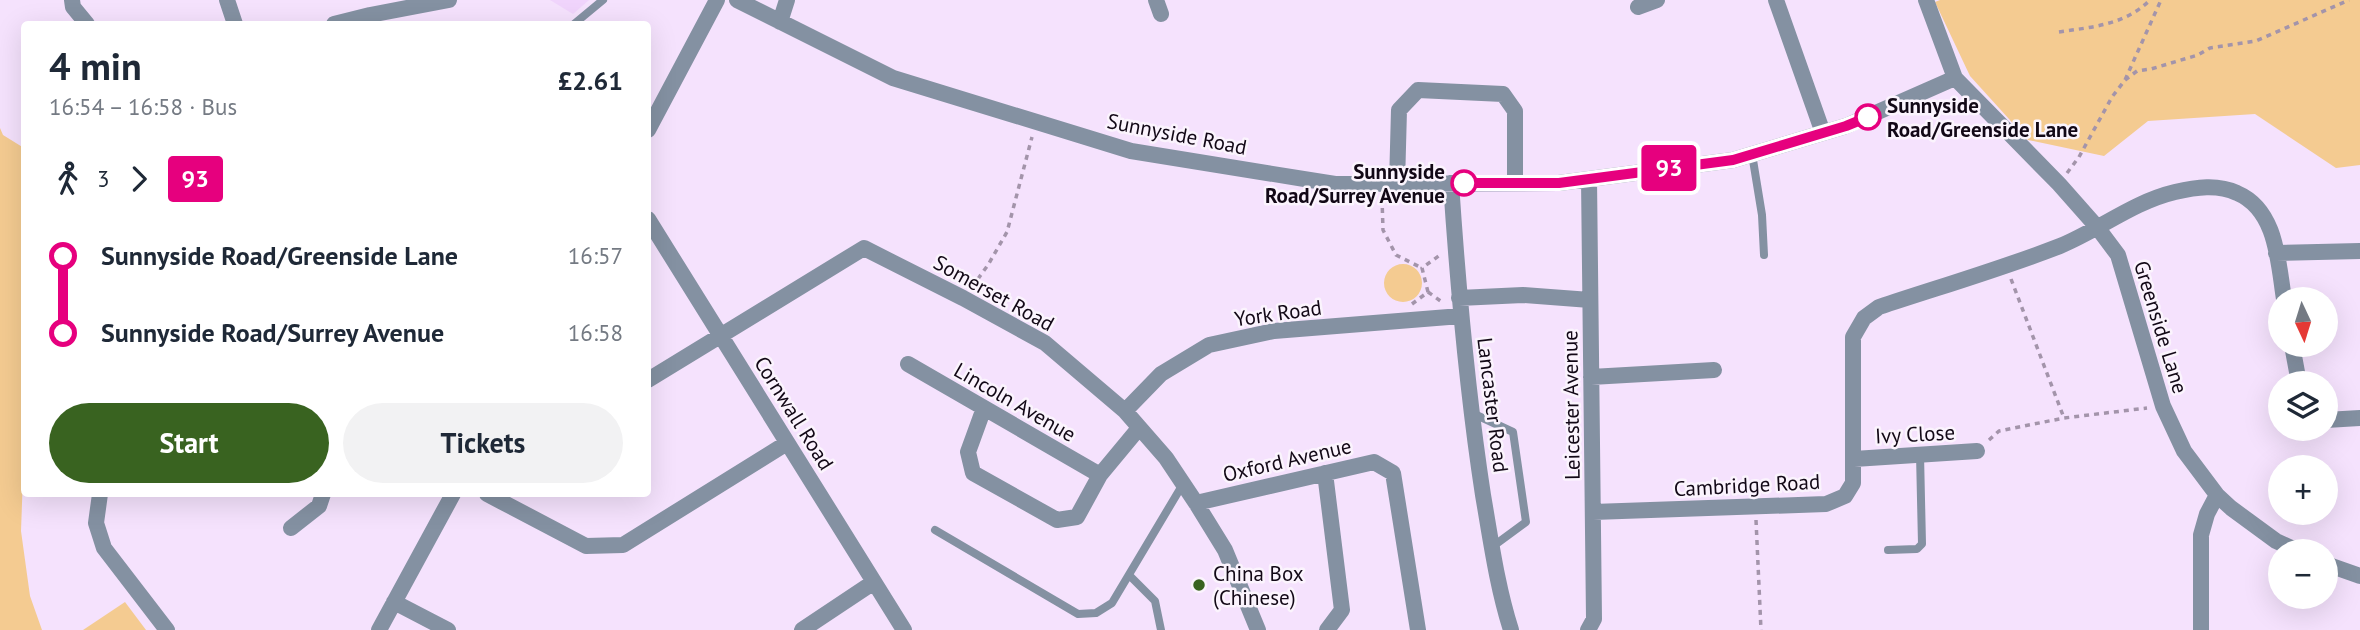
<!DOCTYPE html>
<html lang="en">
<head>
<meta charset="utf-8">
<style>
	body { margin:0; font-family:"PT Sans",sans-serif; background:#f2f2f3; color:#1f2937; height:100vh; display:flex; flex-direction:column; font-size:26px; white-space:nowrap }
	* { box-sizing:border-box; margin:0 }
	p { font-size:23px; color:#747a83 }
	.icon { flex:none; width:38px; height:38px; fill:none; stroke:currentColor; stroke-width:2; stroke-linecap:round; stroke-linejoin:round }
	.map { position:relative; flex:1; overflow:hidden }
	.panel { position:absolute; left:21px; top:21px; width:630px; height:476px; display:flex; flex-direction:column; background:#fff; border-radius:7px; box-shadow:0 7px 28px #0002 }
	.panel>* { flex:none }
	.badge { padding:0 14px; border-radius:5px; font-size:24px; line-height:46px }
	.needle { width:46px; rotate:176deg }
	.controls { position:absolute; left:2268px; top:287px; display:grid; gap:14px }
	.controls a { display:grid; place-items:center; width:70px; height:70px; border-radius:50%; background:#fff; box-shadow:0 7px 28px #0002; font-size:35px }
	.map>.badge { position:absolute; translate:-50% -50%; box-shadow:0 0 0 4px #fff }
	.legs { display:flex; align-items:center; gap:10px; height:77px; padding:0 28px; font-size:23px }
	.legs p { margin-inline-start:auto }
	.headline { display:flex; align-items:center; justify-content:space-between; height:119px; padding:0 28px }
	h1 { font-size:38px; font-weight:600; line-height:52px }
	.action { display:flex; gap:14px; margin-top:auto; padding:14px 28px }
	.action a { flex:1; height:80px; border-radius:42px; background:#396320; color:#fff; font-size:28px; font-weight:600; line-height:80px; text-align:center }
	.action a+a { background:#f2f2f3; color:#1f2937 }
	ul { padding:0 28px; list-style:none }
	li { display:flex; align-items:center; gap:24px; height:77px; font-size:26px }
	li i { display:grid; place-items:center; width:10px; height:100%; margin:0 9px; background:currentColor }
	li i::after { content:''; width:18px; height:18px; margin:-9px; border:5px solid; border-radius:50%; background:#fff }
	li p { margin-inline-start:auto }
	li:first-child i { background:linear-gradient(#0000 50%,currentColor 0) }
	li:last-child i { background:linear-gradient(currentColor 50%,#0000 0) }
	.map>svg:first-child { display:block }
</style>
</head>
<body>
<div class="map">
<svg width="2360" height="630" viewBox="0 0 2360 630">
	<rect width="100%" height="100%" fill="#f5e2fd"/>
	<path fill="#f0d4fc" d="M550 0H589L573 14Z"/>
	<path fill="#f4cb91" d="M1940 0H2360V165L2336 168 2255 114 2148 121 2104 156 2028 140 1970 76 1935 2Z
		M0 128 3 135 24 148V448L21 531 30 596 42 630H0Z
		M1384 283a19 19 0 1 1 38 0a19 19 0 1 1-38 0Z
		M125 602 146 630H83Z"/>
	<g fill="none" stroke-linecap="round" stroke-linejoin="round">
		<path stroke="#a394aa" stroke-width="3.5" stroke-dasharray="5 5" stroke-linecap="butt" d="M2059 32C2092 27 2125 25 2150 0
			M2125 80 2137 71 2151 69 2198 55 2210 48 2256 41 2349 0
			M2067 173 2079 157 2112 97 2125 80 2161 0
			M1382 198 1383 230 1396 255 1422 268
			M2011 279 2064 418
			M972 287 988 265 1007 232 1032 137
			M1428 292 1422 268 1440 255
			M1412 304 1428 292 1442 302
			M1989 440 1999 431 2064 418 2147 408
			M1756 520 1761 630"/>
		<path stroke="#8491a2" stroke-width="8" d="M574 24 603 0
			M1752 154 1762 215 1764 255
			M1472 413 1513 432 1526 522 1492 547
			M935 530 1078 614 1096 613 1112 603 1183 484
			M1888 550 1917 549 1922 544 1920 454
			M1129 575 1155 601 1161 630"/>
		<path stroke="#8491a2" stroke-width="16" d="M72 0 73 7 87 24
			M227 0 235 24
			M737 0 893 78 1131 151 1335 184 1559 183 1733 160 1846 126 1955 78
			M1156 0 1161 14
			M1776 0 1823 133
			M1926 0 1955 78 2059 184 2097 227 2118 255 2163 406 2184 451 2217 495 2231 508 2276 541 2298 551
			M1638 7 1657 0
			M780 22 787 0
			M334 24 370 15 449 0
			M648 130 717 0
			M1451 183C1458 288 1467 391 1483 495 1491 541 1497 586 1511 630
			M1397 184 1399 110 1418 90 1503 94 1515 111V183
			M648 219 904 630
			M2276 253 2360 251
			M1459 298 1523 295 1590 300
			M2292 345 2299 383
			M908 364 1100 475
			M1591 377 1714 370
			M648 380 864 248 963 298 1045 343 1125 411 1166 458 1196 503 1225 550 1258 630
			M984 408 968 452 973 473 1057 520 1077 517 1100 475 1139 428
			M1125 411 1161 374 1209 345 1274 331 1461 316
			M2326 420 2360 418
			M1854 459 1977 451
			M1325 473 1342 610 1327 630
			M100 494 96 523 104 548 167 630
			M487 494 586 546 623 545 787 443
			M1196 503 1374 462 1393 473 1418 630
			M1593 512 1826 504 1845 496 1853 483V337L1864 318 1879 307C1939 287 2001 269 2060 246 2099 230 2133 202 2175 192 2196 187 2218 184 2237 193 2277 210 2278 262 2284 299
			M291 528 319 506 323 494
			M2326 564 2360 576
			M394 602 448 630
			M379 630 453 494
			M802 630 874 582
			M1588 630 1594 619 1589 179
			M2201 630V535L2207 514 2217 495"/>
	</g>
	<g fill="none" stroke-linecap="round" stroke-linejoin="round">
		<defs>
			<path id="line-1" d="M1464 183H1559L1733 160 1846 126 1868 117"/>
		</defs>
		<use href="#line-1" stroke="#fff" stroke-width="16"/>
		<use href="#line-1" stroke="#e6007e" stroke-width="10"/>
	</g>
	<g fill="#fff" stroke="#e6007e" stroke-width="3.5">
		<circle cx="1868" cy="117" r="12"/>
		<circle cx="1464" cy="183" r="12"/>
	</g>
	<circle fill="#396320" stroke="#fbf4fd" stroke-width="2.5" cx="1199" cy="585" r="7"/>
	<g text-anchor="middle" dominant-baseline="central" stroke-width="5" stroke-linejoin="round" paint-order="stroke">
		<g font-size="21" font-weight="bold" fill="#120816" stroke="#fbf4fd" text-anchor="start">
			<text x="1887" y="105">Sunnyside<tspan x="1887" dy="24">Road/Greenside Lane</tspan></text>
			<text x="1445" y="171" text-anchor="end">Sunnyside<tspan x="1445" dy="24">Road/Surrey Avenue</tspan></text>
		</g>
		<g font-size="21" fill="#120816" stroke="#fbf4fd">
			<text transform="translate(1177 134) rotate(11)">Sunnyside Road</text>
			<text transform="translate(994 293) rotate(29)">Somerset Road</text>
			<text transform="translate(1278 313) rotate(-8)">York Road</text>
			<text transform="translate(2161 327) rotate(73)">Greenside Lane</text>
			<text transform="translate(1015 402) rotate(30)">Lincoln Avenue</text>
			<text transform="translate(1493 405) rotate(83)">Lancaster Road</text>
			<text transform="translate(1571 405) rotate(-91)">Leicester Avenue</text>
			<text transform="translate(794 413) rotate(58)">Cornwall Road</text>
			<text transform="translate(1915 434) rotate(-3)">Ivy Close</text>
			<text transform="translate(1287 460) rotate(-13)">Oxford Avenue</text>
			<text transform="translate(1747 485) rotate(-3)">Cambridge Road</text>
		</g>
		<g font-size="21" fill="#120816" stroke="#fbf4fd" text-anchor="start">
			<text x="1213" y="573">China Box<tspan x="1213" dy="24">(Chinese)</tspan></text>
		</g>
	</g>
</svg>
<div class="controls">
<a><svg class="needle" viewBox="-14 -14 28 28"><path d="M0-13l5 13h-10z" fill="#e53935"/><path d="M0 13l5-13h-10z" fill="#747a83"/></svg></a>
<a><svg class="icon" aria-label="layers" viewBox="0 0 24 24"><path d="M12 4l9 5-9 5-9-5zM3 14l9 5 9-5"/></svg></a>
<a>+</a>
<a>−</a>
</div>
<b class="badge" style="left:1669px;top:168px;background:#e6007e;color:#fff">93</b>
<section class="panel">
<div class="headline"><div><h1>4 min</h1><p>16:54 – 16:58 · Bus</p></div><b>£2.61</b></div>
<div class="legs"><svg class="icon" aria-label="walk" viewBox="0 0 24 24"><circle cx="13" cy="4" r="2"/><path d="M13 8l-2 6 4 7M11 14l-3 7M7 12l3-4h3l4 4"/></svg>3<svg class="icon" aria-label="forward" viewBox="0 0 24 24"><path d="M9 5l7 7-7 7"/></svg><b class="badge" style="background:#e6007e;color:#fff">93</b></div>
<ul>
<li><i style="color:#e6007e"></i><b>Sunnyside Road/Greenside Lane</b><p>16:57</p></li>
<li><i style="color:#e6007e"></i><b>Sunnyside Road/Surrey Avenue</b><p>16:58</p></li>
</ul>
<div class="action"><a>Start</a><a>Tickets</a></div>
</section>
</div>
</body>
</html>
